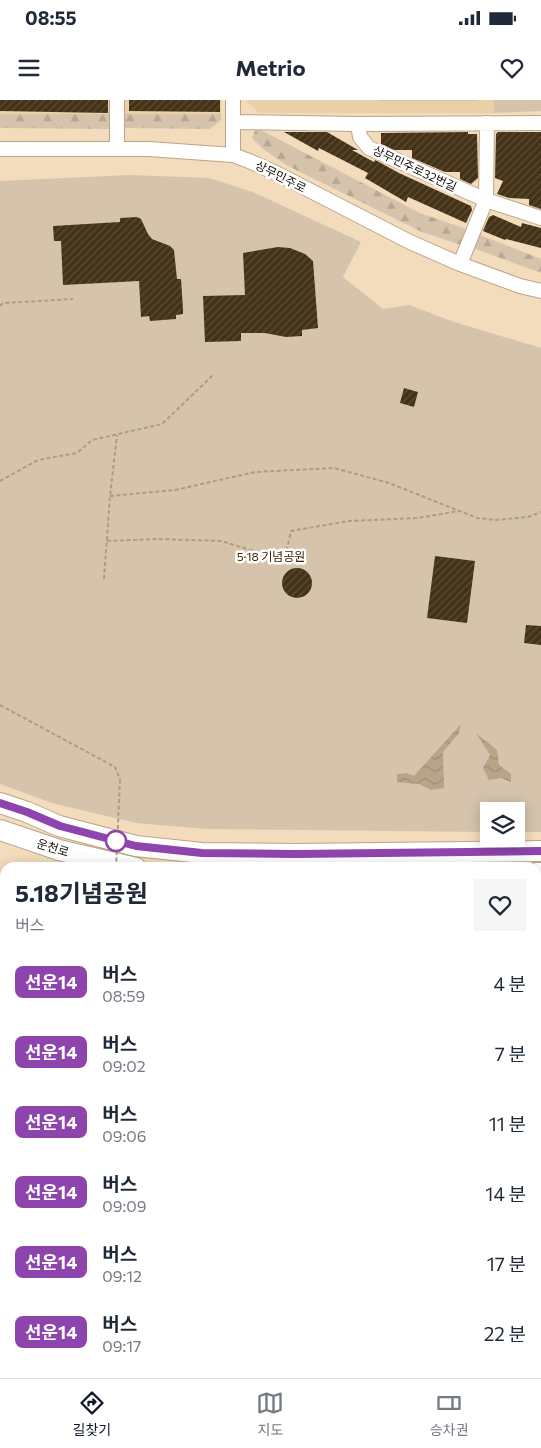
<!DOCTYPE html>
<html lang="ko">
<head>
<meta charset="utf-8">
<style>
	body { margin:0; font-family:Commissioner,"Noto Sans KR",sans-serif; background:#f6f6f7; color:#1f2937; height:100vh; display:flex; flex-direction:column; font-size:19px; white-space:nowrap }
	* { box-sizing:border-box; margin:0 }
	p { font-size:16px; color:#747a83 }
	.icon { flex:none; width:28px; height:28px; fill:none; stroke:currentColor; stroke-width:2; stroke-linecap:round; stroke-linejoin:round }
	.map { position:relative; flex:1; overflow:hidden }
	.drawer { position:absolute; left:0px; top:762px; width:541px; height:516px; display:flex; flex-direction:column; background:#fff; border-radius:15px 15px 0 0; box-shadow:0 2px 12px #0003 }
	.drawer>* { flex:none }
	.badge { padding:0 10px; border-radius:8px; font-size:18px; line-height:32px }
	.fabs { position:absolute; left:480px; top:702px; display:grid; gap:10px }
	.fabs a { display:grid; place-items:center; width:45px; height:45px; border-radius:0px; background:#fff; box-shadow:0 2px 12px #0003; font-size:25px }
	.map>.badge { position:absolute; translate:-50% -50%; box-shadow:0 0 0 2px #fff }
	.round { display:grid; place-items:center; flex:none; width:52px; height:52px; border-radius:0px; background:#f6f6f7 }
	.head { display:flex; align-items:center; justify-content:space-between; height:85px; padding:0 15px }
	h1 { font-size:24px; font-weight:700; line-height:38px }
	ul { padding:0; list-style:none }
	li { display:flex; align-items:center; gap:15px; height:70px; padding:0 15px }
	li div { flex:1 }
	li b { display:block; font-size:19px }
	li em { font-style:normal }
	li .badge { min-width:55px; font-weight:700; text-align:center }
	.status { display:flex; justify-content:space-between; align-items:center; height:35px; padding:0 25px; background:#fff; direction:ltr }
	.status svg { height:14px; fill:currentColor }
	header { display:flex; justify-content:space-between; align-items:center; height:65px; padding:0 15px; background:#fff; font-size:22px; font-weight:700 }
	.tab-bar { display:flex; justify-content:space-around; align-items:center; height:70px; border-top:1px solid #e0e1e3; background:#fff; font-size:14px; color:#747a83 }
	.tab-bar a { display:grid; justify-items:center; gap:2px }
	.tab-bar .on { color:#111827 }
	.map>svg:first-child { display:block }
</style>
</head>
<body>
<div class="status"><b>08:55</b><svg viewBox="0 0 49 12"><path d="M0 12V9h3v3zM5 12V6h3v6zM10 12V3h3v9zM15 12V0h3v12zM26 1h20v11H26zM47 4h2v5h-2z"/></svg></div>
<header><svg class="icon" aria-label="menu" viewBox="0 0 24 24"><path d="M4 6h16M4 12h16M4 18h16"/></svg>Metrio<svg class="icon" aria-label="heart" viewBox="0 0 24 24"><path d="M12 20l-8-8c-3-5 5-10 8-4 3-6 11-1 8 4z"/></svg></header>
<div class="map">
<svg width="541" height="1278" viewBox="0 0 541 1278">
	<defs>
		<pattern id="forest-firs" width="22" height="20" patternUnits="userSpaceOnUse" patternTransform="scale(1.25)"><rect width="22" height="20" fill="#d5c3ac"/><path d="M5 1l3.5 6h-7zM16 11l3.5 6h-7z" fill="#b6a692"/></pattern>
		<pattern id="water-waves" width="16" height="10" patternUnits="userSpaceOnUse" patternTransform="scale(1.25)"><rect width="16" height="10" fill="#b9a488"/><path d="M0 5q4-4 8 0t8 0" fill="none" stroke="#9e8c74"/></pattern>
		<pattern id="building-hatch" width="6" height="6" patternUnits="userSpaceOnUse" patternTransform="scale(1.25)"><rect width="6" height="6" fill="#443216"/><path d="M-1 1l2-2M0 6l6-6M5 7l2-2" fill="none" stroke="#5b4d36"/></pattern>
	</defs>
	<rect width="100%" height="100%" fill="#f3dcbc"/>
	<path fill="#ebcfa9" d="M0 0H112V14H0Z
		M125 0H221V14H125Z
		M248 0H494V13H259L248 2Z
		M0 778 5 780V1048H0Z
		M536 910 539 913V952L536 955Z
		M536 974 538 977 539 1040 536 1043Z
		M0 1088H5V1147H0Z"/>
	<path fill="url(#forest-firs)" d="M0 14H112V29L0 28Z
		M125 14H221V20L210 29 125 28Z
		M259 29 420 113 466 129 461 145 422 132 288 66 263 49 252 38 255 31Z
		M478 134 541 159V173L473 148Z"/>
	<path fill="#d5c3ac" d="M379 0H477V1H379Z
		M494 0H541V11L494 13Z
		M130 75 209 78 253 92 361 142 343 177 383 209 409 205 451 221 541 248V732H516V711H489V732L206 729 136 723 52 703 0 684V81Z
		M0 1258H5V1274H410L413 1278H0Z"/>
	<path fill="url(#water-waves)" d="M461 624 459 633 443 652 444 688 431 690 419 684 397 682V674L407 673 414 676Z
		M476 633 497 650 499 665 511 674V682L501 678 489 680 483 668 490 655Z"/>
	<path fill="url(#building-hatch)" d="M0 0H108V13L0 11Z
		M129 0H220V12L129 11Z
		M284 32H327L358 50H352L374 62 375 60 379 62 399 73 471 106 472 110 466 123 408 97 406 102 365 78 368 73 319 48 318 51Z
		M468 32V34H477L478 78 471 84 460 79V72H445L412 58V50H394L381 44V33Z
		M498 32H541V109L529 105V99L509 98 497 94 503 81 495 78 496 34Z
		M493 115 521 127 522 123 541 128V148L506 139 505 140 483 131 489 117Z
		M137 117 141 119 148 134 152 139 170 146 174 150 177 179H181L183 209V214L176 215V219L150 221 149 216 141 217 139 181 63 185 61 141H54L53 126 120 122V118Z
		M278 147 290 148 305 154 313 161 318 228 302 230V236L286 237 265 233H241V241L205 242 203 196 245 195 243 153Z
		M404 288 418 292 414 307 400 303Z
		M435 456 475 461 467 523 427 518Z
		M282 483a15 15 0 1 1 30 0a15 15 0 1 1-30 0Z
		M526 525 541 526V545L524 543Z"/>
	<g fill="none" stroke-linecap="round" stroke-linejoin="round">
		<defs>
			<path id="street" d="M233 0V55
				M233 22 358 24
				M541 23 358 24 360 37 369 48 486 100 541 118
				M0 49H149L233 55 249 61 276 73 410 142 460 164 520 186 541 191
				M117 49V0
				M460 164 486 100 487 23
				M536 893 541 895
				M536 967H541
				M114 1278V1274"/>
			<path id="secondary" d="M0 703 27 712 59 726 136 746 202 753 295 754 541 751
				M0 730 59 750 136 768
				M536 773H541
				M536 1066H541
				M0 1068H5
				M0 1241H5
				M441 1274 452 1278"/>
		</defs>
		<use href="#street" stroke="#bca587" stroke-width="16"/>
		<use href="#secondary" stroke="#bca587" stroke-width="22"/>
		<path stroke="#ae9c82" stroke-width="2" stroke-dasharray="4 2.5" stroke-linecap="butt" d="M0 206 3 203 73 199
			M0 381 38 360 77 353 92 340 162 324 213 275
			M110 396 175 390 255 372 334 368 389 383 477 418 495 420 528 417 541 412
			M107 441 159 439 221 441 270 456 287 449 291 431 349 421 418 418 459 411
			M104 479 110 396 117 335
			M0 605 115 667 120 679"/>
		<use href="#street" stroke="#fff" stroke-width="14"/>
		<use href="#secondary" stroke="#fff" stroke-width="20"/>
		<path stroke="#ae9c82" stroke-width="2" stroke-dasharray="4 2.5" stroke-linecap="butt" d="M116 768 120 679"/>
	</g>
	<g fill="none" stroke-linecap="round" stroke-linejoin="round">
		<defs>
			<path id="line" d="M0 703 27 712 60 726 136 746 202 753 295 754 541 751"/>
		</defs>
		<use href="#line" stroke="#fff" stroke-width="11"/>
		<use href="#line" stroke="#8e44ad" stroke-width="8"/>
	</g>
	<circle fill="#fff" stroke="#8e44ad" stroke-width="2.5" cx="116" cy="741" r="10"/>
	<g text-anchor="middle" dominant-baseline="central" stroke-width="5" stroke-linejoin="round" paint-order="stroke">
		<g font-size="12" fill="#160e04" stroke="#fff">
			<text transform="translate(415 68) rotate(25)">상무민주로32번길</text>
			<text transform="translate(281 76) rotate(27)">상무민주로</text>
			<text transform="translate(53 747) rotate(17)">운천로</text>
		</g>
		<g font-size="12" fill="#3d2601" stroke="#fff">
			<text x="271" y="456">5·18 기념공원</text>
		</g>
	</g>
</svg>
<div class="fabs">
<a><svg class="icon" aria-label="layers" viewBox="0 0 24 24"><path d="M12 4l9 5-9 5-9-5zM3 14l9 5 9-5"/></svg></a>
</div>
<section class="drawer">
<div class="head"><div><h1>5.18기념공원</h1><p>버스</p></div><a class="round"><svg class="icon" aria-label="heart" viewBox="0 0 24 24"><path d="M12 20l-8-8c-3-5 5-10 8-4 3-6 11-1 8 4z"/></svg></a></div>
<ul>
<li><span class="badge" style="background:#8e44ad;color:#fff">선운14</span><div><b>버스</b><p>08:59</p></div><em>4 분</em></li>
<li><span class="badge" style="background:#8e44ad;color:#fff">선운14</span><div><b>버스</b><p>09:02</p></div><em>7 분</em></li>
<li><span class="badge" style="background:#8e44ad;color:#fff">선운14</span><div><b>버스</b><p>09:06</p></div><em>11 분</em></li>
<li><span class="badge" style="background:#8e44ad;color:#fff">선운14</span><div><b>버스</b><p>09:09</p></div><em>14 분</em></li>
<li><span class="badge" style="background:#8e44ad;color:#fff">선운14</span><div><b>버스</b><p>09:12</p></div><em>17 분</em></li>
<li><span class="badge" style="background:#8e44ad;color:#fff">선운14</span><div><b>버스</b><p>09:17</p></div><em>22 분</em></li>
</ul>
</section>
</div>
<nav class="tab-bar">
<a class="on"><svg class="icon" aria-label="directions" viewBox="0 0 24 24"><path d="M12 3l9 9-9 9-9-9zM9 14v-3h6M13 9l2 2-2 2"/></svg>길찾기</a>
<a><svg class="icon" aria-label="map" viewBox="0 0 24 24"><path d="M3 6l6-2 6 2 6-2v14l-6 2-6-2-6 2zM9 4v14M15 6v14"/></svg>지도</a>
<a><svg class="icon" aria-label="tickets" viewBox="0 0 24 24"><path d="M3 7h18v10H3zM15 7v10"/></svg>승차권</a>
</nav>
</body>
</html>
